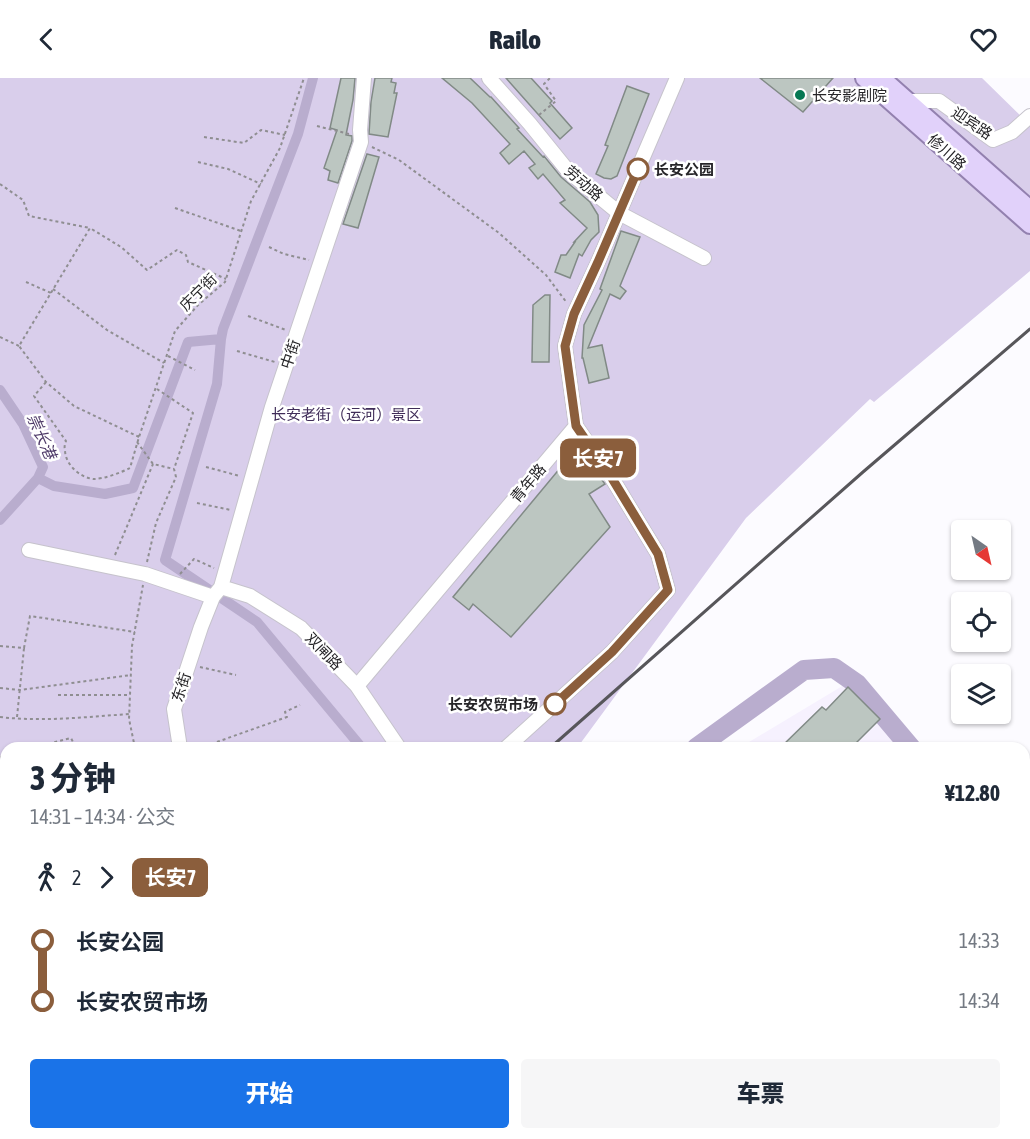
<!DOCTYPE html>
<html lang="zh">
<head>
<meta charset="utf-8">
<style>
	body { margin:0; font-family:"Asap Condensed","Noto Sans SC",sans-serif; background:#f6f6f7; color:#1f2937; height:100vh; display:flex; flex-direction:column; font-size:22px; white-space:nowrap }
	* { box-sizing:border-box; margin:0 }
	p { font-size:20px; color:#747a83 }
	.icon { flex:none; width:33px; height:33px; fill:none; stroke:currentColor; stroke-width:2; stroke-linecap:round; stroke-linejoin:round }
	.map { position:relative; flex:1; overflow:hidden }
	.panel { position:absolute; left:0px; top:664px; width:1030px; height:398px; display:flex; flex-direction:column; background:#fff; border-radius:18px 18px 0 0; box-shadow:0 2px 4px #0004 }
	.panel>* { flex:none }
	.badge { padding:0 12px; border-radius:9px; font-size:21px; line-height:39px }
	.needle { width:39px; rotate:146deg }
	.tools { position:absolute; left:951px; top:442px; display:grid; gap:12px }
	.tools a { display:grid; place-items:center; width:60px; height:60px; border-radius:6px; background:#fff; box-shadow:0 2px 4px #0004; font-size:30px }
	.map>.badge { position:absolute; translate:-50% -50%; box-shadow:0 0 0 3px #fff }
	.legs { display:flex; align-items:center; gap:9px; height:66px; padding:0 30px; font-size:20px }
	.legs p { margin-inline-start:auto }
	.overview { display:flex; align-items:center; justify-content:space-between; height:102px; padding:0 30px }
	h1 { font-size:33px; font-weight:800; line-height:45px }
	.action { display:flex; gap:12px; margin-top:auto; padding:12px 30px }
	.action a { flex:1; height:69px; border-radius:6px; background:#1a73e8; color:#fff; font-size:24px; font-weight:800; line-height:69px; text-align:center }
	.action a+a { background:#f6f6f7; color:#1f2937 }
	ul { padding:0 30px; list-style:none }
	li { display:flex; align-items:center; gap:21px; height:60px; font-size:22px }
	li i { display:grid; place-items:center; width:9px; height:100%; margin:0 8px; background:currentColor }
	li i::after { content:''; width:15px; height:15px; margin:-8px; border:4px solid; border-radius:50%; background:#fff }
	li p { margin-inline-start:auto }
	li:first-child i { background:linear-gradient(#0000 50%,currentColor 0) }
	li:last-child i { background:linear-gradient(currentColor 50%,#0000 0) }
	header { display:flex; justify-content:space-between; align-items:center; height:78px; padding:0 30px; background:#fff; font-size:27px; font-weight:800 }
	.map>svg:first-child { display:block }
</style>
</head>
<body>
<header><svg class="icon" aria-label="back" viewBox="0 0 24 24"><path d="M15 5l-7 7 7 7"/></svg>Railo<svg class="icon" aria-label="heart" viewBox="0 0 24 24"><path d="M12 20l-8-8c-3-5 5-10 8-4 3-6 11-1 8 4z"/></svg></header>
<div class="map">
<svg width="1030" height="1061" viewBox="0 0 1030 1061">
	<rect width="100%" height="100%" fill="#fcfbff"/>
	<path fill="#f6f1fe" d="M844 607 900 662 905 670H739Z
		M1024 807 1030 813V942L1025 948Z
		M491 1056H922L917 1061H495Z"/>
	<path fill="#d9ceeb" d="M0 0H982L1030 47V193L874 324 870 321 746 440 577 670H6V1009L0 1005Z
		M66 1056H409L415 1061H73Z"/>
	<g fill="none" stroke-linecap="round" stroke-linejoin="round">
		<path stroke="#b9adce" stroke-width="10" d="M313 0 298 56 223 251 221 261 217 306 165 482 257 544 362 670
			M0 312 23 346 43 389 38 400 0 442
			M38 400 54 408 105 416 133 410 188 264 221 261
			M0 828 6 836
			M184 1056 189 1061"/>
		<path stroke="#b9adce" stroke-width="20" d="M696 670 804 592 834 590 857 606 911 670
			M1024 789 1030 794
			M440 1056V1061"/>
	</g>
	<path fill="#bcc6c1" stroke="#818a86" stroke-width="1.5" d="M341 0H355L353 22 346 57 352 58V63L338 105 328 102 330 93 324 90 337 52 330 50Z
		M375 0H392L391 4 396 5 394 15H397L388 59 369 56 371 24Z
		M442 0H470L490 19H491L519 50 517 51 543 79 544 78 561 99 590 124 598 137 599 154 591 162 582 178 579 176 570 200 555 194 561 177H566L575 164H574L587 150 560 125 565 122 543 96 538 101 529 90 535 86 524 73 509 86 500 75 510 66 472 25Z
		M506 0H531L552 23 550 25 572 50 560 61Z
		M760 0H833L803 34Z
		M627 8 649 16 617 98 611 101 604 100 596 96 608 68 605 67Z
		M367 76 379 79 358 150 343 146Z
		M621 153 640 159 620 208 626 213 620 221 610 216 588 270 602 267 609 300 589 305 583 280H582L584 247 602 212 600 211Z
		M545 217H550L549 284H532L533 227Z
		M566 383H589L602 402 605 406 589 416 610 449 511 559 473 526 469 532 453 519Z
		M848 609 880 641 851 670H780L822 629 826 632Z"/>
	<g fill="none" stroke-linecap="round" stroke-linejoin="round">
		<defs>
			<path id="minor" d="M489 0 530 46 568 93 619 135 704 180
				M908 23H939L993 62 1012 54 1030 38
				M29 472 145 496 213 519
				M221 509 250 518 301 550 357 608 399 670
				M357 608 576 348
				M180 670 174 631 201 549 213 519 221 509 272 329 361 64 360 52 364 0
				M506 670 612 574 668 512 658 476 610 397 576 348 565 268 574 236 598 184 677 0
				M1024 957 1030 951
				M153 1056 158 1061
				M542 1056 547 1061
				M991 1056 997 1061
				M597 1061 602 1056
				M924 1061 928 1056"/>
			<path id="major" d="M864 0 1030 147
				M882 0 1030 131
				M0 954 6 959"/>
		</defs>
		<use href="#minor" stroke="#c6c3cc" stroke-width="16"/>
		<use href="#major" stroke="#9381af" stroke-width="20"/>
		<path stroke="#8f8e91" stroke-width="2" stroke-dasharray="3 3" stroke-linecap="butt" d="M539 37 556 23 544 6 550 0
			M317 48 349 56
			M204 59 244 65 261 52 285 57
			M372 69 399 82 499 155 546 197 567 225
			M198 84 228 91 261 106
			M0 106 23 122 29 138 90 150
			M175 130 241 153
			M269 169 284 176 309 182
			M26 204 51 215
			M53 211 107 252 164 285
			M248 238 286 252
			M0 259 19 268
			M237 273 275 284
			M168 278 195 292
			M46 304 34 318 66 363C65 366 64 369 65 372 65 386 79 399 93 401 104 401 120 395 130 390L139 359 175 253 198 227 225 204 251 123 280 70 304 0
			M139 359 74 328 46 304 19 268 90 150 121 169 147 192 177 172 186 177 188 184 226 201
			M137 364 153 386 174 391
			M206 389 240 398
			M197 425 231 432
			M115 477 153 386
			M147 484 156 445 176 399 174 391 193 335 157 311
			M180 496 194 481 214 490
			M0 568 24 570 30 538 135 554
			M200 589 236 597
			M0 610 20 612 131 597
			M58 617H130
			M0 639C43 644 86 639 129 636
			M17 639 24 570
			M31 670 71 660 76 670
			M135 670 129 641 132 568 143 507
			M200 670 287 639 285 634 300 627
			M0 679 6 677
			M0 724 6 722
			M0 735 6 745"/>
		<use href="#minor" stroke="#fff" stroke-width="14"/>
		<use href="#major" stroke="#e1d1fa" stroke-width="16"/>
		<path stroke="#57565a" stroke-width="3" d="M550 670 863 394 1030 251
			M180 1061 184 1056"/>
	</g>
	<g fill="none" stroke-linecap="round" stroke-linejoin="round">
		<defs>
			<path id="line-1" d="M555 626 612 574 668 512 658 476 610 397 576 348 565 268 574 236 598 184 638 91"/>
		</defs>
		<use href="#line-1" stroke="#fff" stroke-width="14"/>
		<use href="#line-1" stroke="#8b5e3c" stroke-width="9"/>
	</g>
	<circle fill="#057853" stroke="#fff" stroke-width="2" cx="800" cy="17" r="6"/>
	<g fill="#fff" stroke="#8b5e3c" stroke-width="3">
		<circle cx="638" cy="91" r="10"/>
		<circle cx="555" cy="626" r="10"/>
	</g>
	<g text-anchor="middle" dominant-baseline="central" stroke-width="5" stroke-linejoin="round" paint-order="stroke">
		<g font-size="15" fill="#262528" stroke="#fff" text-anchor="start">
			<text x="812" y="17">长安影剧院</text>
		</g>
		<g font-size="15" fill="#262528" stroke="#fff">
			<text transform="translate(972 45) rotate(33)">迎宾路</text>
			<text transform="translate(947 74) rotate(42)">修川路</text>
			<text transform="translate(584 105) rotate(41)">劳动路</text>
			<text transform="translate(198 214) rotate(-45)">庆宁街</text>
			<text transform="translate(290 276) rotate(-71)">中街</text>
			<text transform="translate(528 405) rotate(-50)">青年路</text>
			<text transform="translate(324 573) rotate(46)">双闸路</text>
			<text transform="translate(181 609) rotate(-72)">东街</text>
		</g>
		<g font-size="15" font-weight="bold" fill="#262528" stroke="#fff" text-anchor="start">
			<text x="654" y="91">长安公园</text>
			<text x="538" y="626" text-anchor="end">长安农贸市场</text>
		</g>
		<g font-size="15" fill="#3f2c58" stroke="#fff">
			<text x="346" y="336">长安老街（运河）景区</text>
		</g>
		<g font-size="16" font-style="italic" fill="#503c6a" stroke="#fff">
			<text transform="translate(42 358) rotate(66)">崇长港</text>
		</g>
	</g>
</svg>
<div class="tools">
<a><svg class="needle" viewBox="-14 -14 28 28"><path d="M0-13l5 13h-10z" fill="#e53935"/><path d="M0 13l5-13h-10z" fill="#747a83"/></svg></a>
<a><svg class="icon" aria-label="locate" viewBox="0 0 24 24"><circle cx="12" cy="12" r="6"/><path d="M12 2v4M12 18v4M2 12h4M18 12h4"/></svg></a>
<a><svg class="icon" aria-label="layers" viewBox="0 0 24 24"><path d="M12 4l9 5-9 5-9-5zM3 14l9 5 9-5"/></svg></a>
</div>
<b class="badge" style="left:598px;top:380px;background:#8b5e3c;color:#fff">长安7</b>
<section class="panel">
<div class="overview"><div><h1>3 分钟</h1><p>14:31 – 14:34 · 公交</p></div><b>¥12.80</b></div>
<div class="legs"><svg class="icon" aria-label="walk" viewBox="0 0 24 24"><circle cx="13" cy="4" r="2"/><path d="M13 8l-2 6 4 7M11 14l-3 7M7 12l3-4h3l4 4"/></svg>2<svg class="icon" aria-label="forward" viewBox="0 0 24 24"><path d="M9 5l7 7-7 7"/></svg><b class="badge" style="background:#8b5e3c;color:#fff">长安7</b></div>
<ul>
<li><i style="color:#8b5e3c"></i><b>长安公园</b><p>14:33</p></li>
<li><i style="color:#8b5e3c"></i><b>长安农贸市场</b><p>14:34</p></li>
</ul>
<div class="action"><a>开始</a><a>车票</a></div>
</section>
</div>
</body>
</html>
